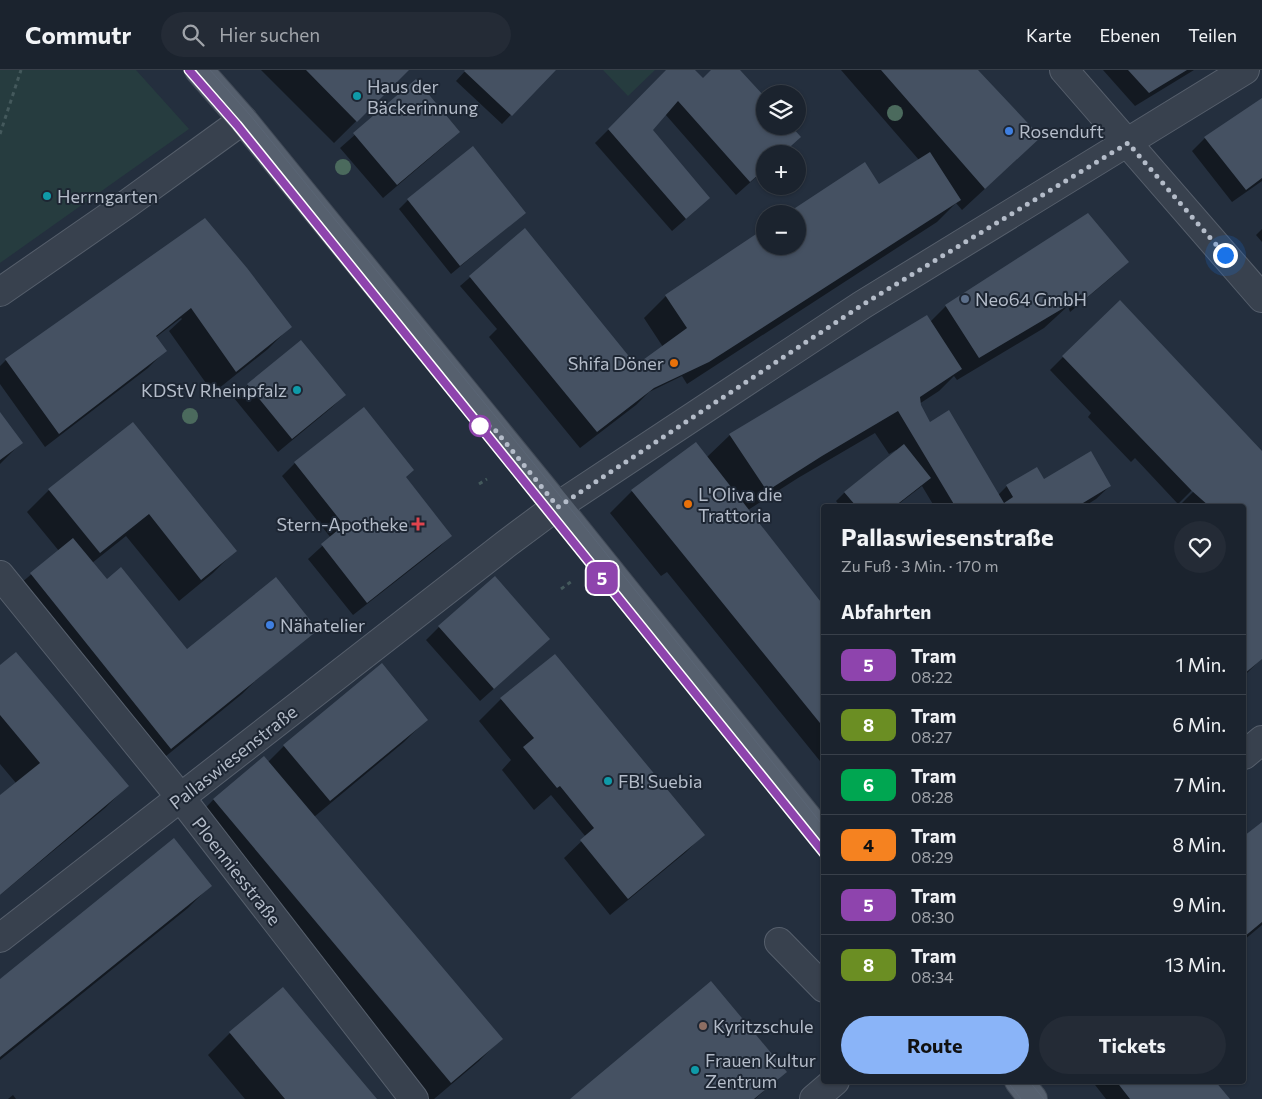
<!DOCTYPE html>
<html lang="de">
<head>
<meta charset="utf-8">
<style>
	body { margin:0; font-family:Commissioner,sans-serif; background:#242b36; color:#f1f3f6; height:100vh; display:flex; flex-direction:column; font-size:19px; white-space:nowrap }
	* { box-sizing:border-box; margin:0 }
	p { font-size:16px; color:#a0a4aa }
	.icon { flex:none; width:28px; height:28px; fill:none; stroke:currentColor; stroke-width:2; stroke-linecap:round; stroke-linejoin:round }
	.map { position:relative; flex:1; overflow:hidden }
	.details { position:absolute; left:821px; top:434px; width:425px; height:580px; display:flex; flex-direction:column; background:#1b232e; border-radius:5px; box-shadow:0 1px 4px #0004,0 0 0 1px #39404a }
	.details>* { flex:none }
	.badge { padding:0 10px; border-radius:8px; font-size:18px; line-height:32px }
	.tools { position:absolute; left:756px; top:15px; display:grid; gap:10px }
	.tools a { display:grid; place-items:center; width:50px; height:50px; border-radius:50%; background:#1b232e; box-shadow:0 1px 4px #0004,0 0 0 1px #39404a; font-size:25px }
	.you { position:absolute; width:25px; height:25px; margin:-12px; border:4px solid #fff; border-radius:50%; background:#1a73e8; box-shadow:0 0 0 8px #1a73e833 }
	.map>.badge { position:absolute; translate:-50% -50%; box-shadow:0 0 0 2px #fff }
	h2 { padding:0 20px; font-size:19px; line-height:45px }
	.round { display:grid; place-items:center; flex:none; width:52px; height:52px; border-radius:26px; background:#242b36 }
	.head { display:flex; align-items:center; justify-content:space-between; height:85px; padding:0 20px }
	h1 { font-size:24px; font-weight:700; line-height:38px }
	.action { display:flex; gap:10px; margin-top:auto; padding:10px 20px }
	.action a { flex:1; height:58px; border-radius:30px; background:#8ab4f8; color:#111; font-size:20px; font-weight:700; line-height:58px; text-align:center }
	.action a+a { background:#242b36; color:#f1f3f6 }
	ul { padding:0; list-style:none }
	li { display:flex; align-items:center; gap:15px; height:60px; padding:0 20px; border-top:1px solid #39404a }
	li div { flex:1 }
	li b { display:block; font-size:19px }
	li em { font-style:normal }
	li .badge { min-width:55px; font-weight:700; text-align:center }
	header { display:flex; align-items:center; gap:30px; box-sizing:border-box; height:70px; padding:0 25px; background:#1b232e; border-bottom:1px solid #39404a }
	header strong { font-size:24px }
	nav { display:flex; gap:28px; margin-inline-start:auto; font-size:18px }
	.search { width:350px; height:45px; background:#242b36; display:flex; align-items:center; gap:12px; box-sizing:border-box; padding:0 18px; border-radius:28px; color:#a0a4aa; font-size:19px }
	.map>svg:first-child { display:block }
</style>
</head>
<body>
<header>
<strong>Commutr</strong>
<div class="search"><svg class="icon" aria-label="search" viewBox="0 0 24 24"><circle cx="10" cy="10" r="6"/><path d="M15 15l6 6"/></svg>Hier suchen</div>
<nav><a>Karte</a><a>Ebenen</a><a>Teilen</a></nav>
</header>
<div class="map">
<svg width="1262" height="1029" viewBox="0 0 1262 1029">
	<rect width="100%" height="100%" fill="#242f3e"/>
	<path fill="#263c3f" d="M0 0H136L189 59 0 193Z
		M603 0H655L628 26Z"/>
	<path fill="#0007" d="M261 0H408L334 73Z
		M466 0H554L502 54 456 11Z
		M668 0H693L703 10 713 0H739L765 29V99L736 125 665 44 651 60 695 141 672 161 595 73Z
		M841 0H977L1017 89 962 140 956 133 937 152 687 314 682 306 649 322 636 335 580 378 489 267 497 259 460 216 525 160 636 297 663 277 644 248 666 226 765 159V176H798V144L879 116 919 90Z
		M1103 0H1194L1135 36Z
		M416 11 459 62 445 75 383 128 340 78Z
		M1262 30V111L1232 132 1192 81 1205 68Z
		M408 130 515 151 451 204 399 139Z
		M1262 159V172L1256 165Z
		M1128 192 1114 205 1070 242 1068 236 1044 258 957 310 954 306 939 321 919 334 930 353 998 425 1007 416 1044 411 1110 416 1096 429 1085 436H934L922 416 896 436H840L836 431 845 422 897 381 896 380 889 384 875 363 798 408 748 440 824 538V696L667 502 661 506 610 443 632 421 707 387 730 365 930 252 946 236Z
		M116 213 290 257 268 279 213 323 169 261 182 249 181 248 155 268 165 281 148 298 45 377 0 314V296L6 290Z
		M301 272 345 325 331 338 278 382 234 328 248 315Z
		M1063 287 1262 383V588L1244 606V436H1179L1195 420H1192L1178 434 1135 388 1131 392 1088 347 1091 343 1050 300Z
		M0 344 21 373 0 394Z
		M133 353 235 481 213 503 179 531 126 466 92 493 106 510 187 580 316 560 255 611 242 624 149 700 21 513 59 481 27 442 49 420Z
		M295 393 405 407 451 466 437 479 353 545 308 489 331 468 282 406Z
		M439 557 535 582 480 631 426 570Z
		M0 597 127 716 105 738 0 825V726L16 713 0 694Z
		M501 629 703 765 686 782 610 845 564 788 586 767 551 725 534 740 502 700 511 690 479 651Z
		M426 650 404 672 314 747 501 969 479 991 434 1029H424L191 753 213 730 264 688 268 692 284 676Z
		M1262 753V855L1244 870V768Z
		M210 816 188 838 0 990V910Z
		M230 963 375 1029H245L208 985Z
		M785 1002 755 1029H572Z
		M1092 1011H1213L1227 1029H1106Z
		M13 1025 16 1029H8Z"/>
	<path fill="#455162" d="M306 0H409L357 52Z
		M465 0H556L512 46 464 1Z
		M666 0H695L703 8 711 0H740L765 27V56H791L801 67 782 84H765V99L750 112 678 31 653 60 710 128 686 149 608 59Z
		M881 0H978L1041 67 985 119Z
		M1128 0H1187L1149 23Z
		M416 9 460 62 397 115 353 63Z
		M1262 28V108L1246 120 1204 67Z
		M473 76 526 143 460 196 407 129Z
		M930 82 961 130 709 292 654 318 597 362 469 206 525 158 636 295 687 258 665 225 765 158V176H798V144H786L865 92 879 114Z
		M1088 143 1129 192 1084 230 1081 224 1067 236 979 288 945 235Z
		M205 148 247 198 292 257 236 302 191 238 156 266 167 281 59 364 5 289Z
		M1120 230 1262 381V589L1244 604V436H1209L1192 421 1062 286Z
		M927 245 962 299 920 327 921 335 930 352 949 340 1004 433 1013 427 1006 415 1037 397 1044 409 1091 381 1111 416 1078 436H955L898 341 822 386 767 421 729 364Z
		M301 270 346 325 292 369 247 314Z
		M364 337 414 400 406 407 452 466 367 533 321 474 344 455 294 392Z
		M0 342 23 373 0 390Z
		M133 352 237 481 201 510 149 444 100 483 48 419Z
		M696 372 824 536V658L631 420Z
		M904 374 931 408 895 436H856L844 422Z
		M73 468 107 509 121 497 187 579 276 507 318 560 171 679 30 503Z
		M495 506 550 569 494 619 438 556Z
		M16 582 129 716 0 825V725L40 693 0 645V595Z
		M555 584 705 765 628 829 580 770 594 758 560 716 557 718 523 677 534 668 500 628Z
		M382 593 428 650 330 731 283 675Z
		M264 686 503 969 451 1013 213 729Z
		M1262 752V852L1244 867V766Z
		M174 768 212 816 0 987V909Z
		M711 911 787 1002 754 1029H570Z
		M283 917 313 953 377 1029H285L229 962Z
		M1116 1011H1215L1230 1029H1130Z"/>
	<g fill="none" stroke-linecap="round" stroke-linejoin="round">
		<defs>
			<path id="minor" d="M1064 0 1262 228
				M0 222 127 134 243 50
				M0 505 181 728 414 1029
				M1244 685 1262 670
				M0 868 506 474 549 442 862 235 1245 0
				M779 872 824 918
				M814 1029 835 1011"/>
			<path id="major" d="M199 0 243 50 558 437 824 768
				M1019 1011 1033 1029"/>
		</defs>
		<use href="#minor" stroke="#565f6c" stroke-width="30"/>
		<use href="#major" stroke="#414a57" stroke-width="30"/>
		<path stroke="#44595c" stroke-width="3" stroke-dasharray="4 4" stroke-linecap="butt" d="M0 64 21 0
			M479 414 487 409
			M561 519 572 511"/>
		<use href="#minor" stroke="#38414e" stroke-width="28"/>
		<use href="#major" stroke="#56606e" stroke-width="28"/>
		<path stroke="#5a6575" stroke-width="1" d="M189 0 237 55 824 783
			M210 0 250 45 565 432 824 757
			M1007 1011 1021 1029
			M1029 1011 1044 1029"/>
	</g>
	<g fill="#4b6a5d">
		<circle cx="895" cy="43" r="8"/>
		<circle cx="343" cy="97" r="8"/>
		<circle cx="190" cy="346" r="8"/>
	</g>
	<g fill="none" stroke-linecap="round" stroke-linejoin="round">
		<defs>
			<path id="line" d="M189 0 237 55 824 783"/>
		</defs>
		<use href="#line" stroke="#fff" stroke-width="11"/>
		<use href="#line" stroke="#8e44ad" stroke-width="8"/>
		<path stroke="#b4bcc9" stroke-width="5" stroke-dasharray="0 9" d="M480 356H492L558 437 862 235 1128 73 1225 185"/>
	</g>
	<g fill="#0f9aa8" stroke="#1d2633" stroke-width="2">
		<circle cx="357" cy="26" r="5"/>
		<circle cx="47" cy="126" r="5"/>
		<circle cx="297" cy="320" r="5"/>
		<circle cx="608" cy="711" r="5"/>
		<circle cx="695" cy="1000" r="5"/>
	</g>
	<g fill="#3f7fe0" stroke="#1d2633" stroke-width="2">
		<circle cx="1009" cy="61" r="5"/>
		<circle cx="270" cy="555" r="5"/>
	</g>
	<circle fill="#5c6f8a" stroke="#1d2633" stroke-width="2" cx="965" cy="229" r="5"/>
	<g fill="#e8710a" stroke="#1d2633" stroke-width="2">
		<circle cx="674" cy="293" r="5"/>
		<circle cx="688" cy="434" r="5"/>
	</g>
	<circle fill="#fff" stroke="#8e44ad" stroke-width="2.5" cx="480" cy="356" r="10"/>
	<path fill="#e0444e" stroke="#1d2633" stroke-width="2" d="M415.5 446.5h5v5h5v5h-5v5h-5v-5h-5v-5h5z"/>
	<circle fill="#8d6e63" stroke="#1d2633" stroke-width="2" cx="703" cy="956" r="5"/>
	<g text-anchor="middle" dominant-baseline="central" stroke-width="4" stroke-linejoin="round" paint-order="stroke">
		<g font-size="18" fill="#b4bcc9" stroke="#1d2633" text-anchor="start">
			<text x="367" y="16">Haus der<tspan x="367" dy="21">Bäckerinnung</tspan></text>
			<text x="1019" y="61">Rosenduft</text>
			<text x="57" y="126">Herrngarten</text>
			<text x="975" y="229">Neo64 GmbH</text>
			<text x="664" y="293" text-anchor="end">Shifa Döner</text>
			<text x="287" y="320" text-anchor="end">KDStV Rheinpfalz</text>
			<text x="698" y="424">L'Oliva die<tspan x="698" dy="21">Trattoria</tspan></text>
			<text x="408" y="454" text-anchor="end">Stern-Apotheke</text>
			<text x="280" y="555">Nähatelier</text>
			<text x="618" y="711">FB! Suebia</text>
			<text x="713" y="956">Kyritzschule</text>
			<text x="705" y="990">Frauen Kultur<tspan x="705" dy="21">Zentrum</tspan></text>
		</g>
		<g font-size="18" fill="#b4bcc9" stroke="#1d2633">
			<text transform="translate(233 687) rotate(-38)">Pallaswiesenstraße</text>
			<text transform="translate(237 801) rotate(52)">Ploenniesstraße</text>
		</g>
	</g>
</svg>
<div class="tools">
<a><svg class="icon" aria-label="layers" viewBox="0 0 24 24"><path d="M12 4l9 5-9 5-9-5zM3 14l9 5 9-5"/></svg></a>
<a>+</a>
<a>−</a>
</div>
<div class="you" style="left:1225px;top:185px"></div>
<b class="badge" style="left:602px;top:508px;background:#8e44ad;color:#fff">5</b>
<section class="details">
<div class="head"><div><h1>Pallaswiesenstraße</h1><p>Zu Fuß · 3 Min. · 170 m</p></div><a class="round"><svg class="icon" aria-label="heart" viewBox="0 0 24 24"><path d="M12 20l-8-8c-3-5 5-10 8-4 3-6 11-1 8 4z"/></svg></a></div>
<h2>Abfahrten</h2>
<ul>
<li><span class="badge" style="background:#8e44ad;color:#fff">5</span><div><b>Tram</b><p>08:22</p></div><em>1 Min.</em></li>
<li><span class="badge" style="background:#6b8e23;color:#fff">8</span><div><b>Tram</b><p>08:27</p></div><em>6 Min.</em></li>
<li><span class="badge" style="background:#00a651;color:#fff">6</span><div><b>Tram</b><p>08:28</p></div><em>7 Min.</em></li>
<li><span class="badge" style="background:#f58220;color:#111">4</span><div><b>Tram</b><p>08:29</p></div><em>8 Min.</em></li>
<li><span class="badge" style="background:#8e44ad;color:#fff">5</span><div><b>Tram</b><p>08:30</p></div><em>9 Min.</em></li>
<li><span class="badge" style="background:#6b8e23;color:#fff">8</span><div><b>Tram</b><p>08:34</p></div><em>13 Min.</em></li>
</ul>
<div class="action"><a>Route</a><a>Tickets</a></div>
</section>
</div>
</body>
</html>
